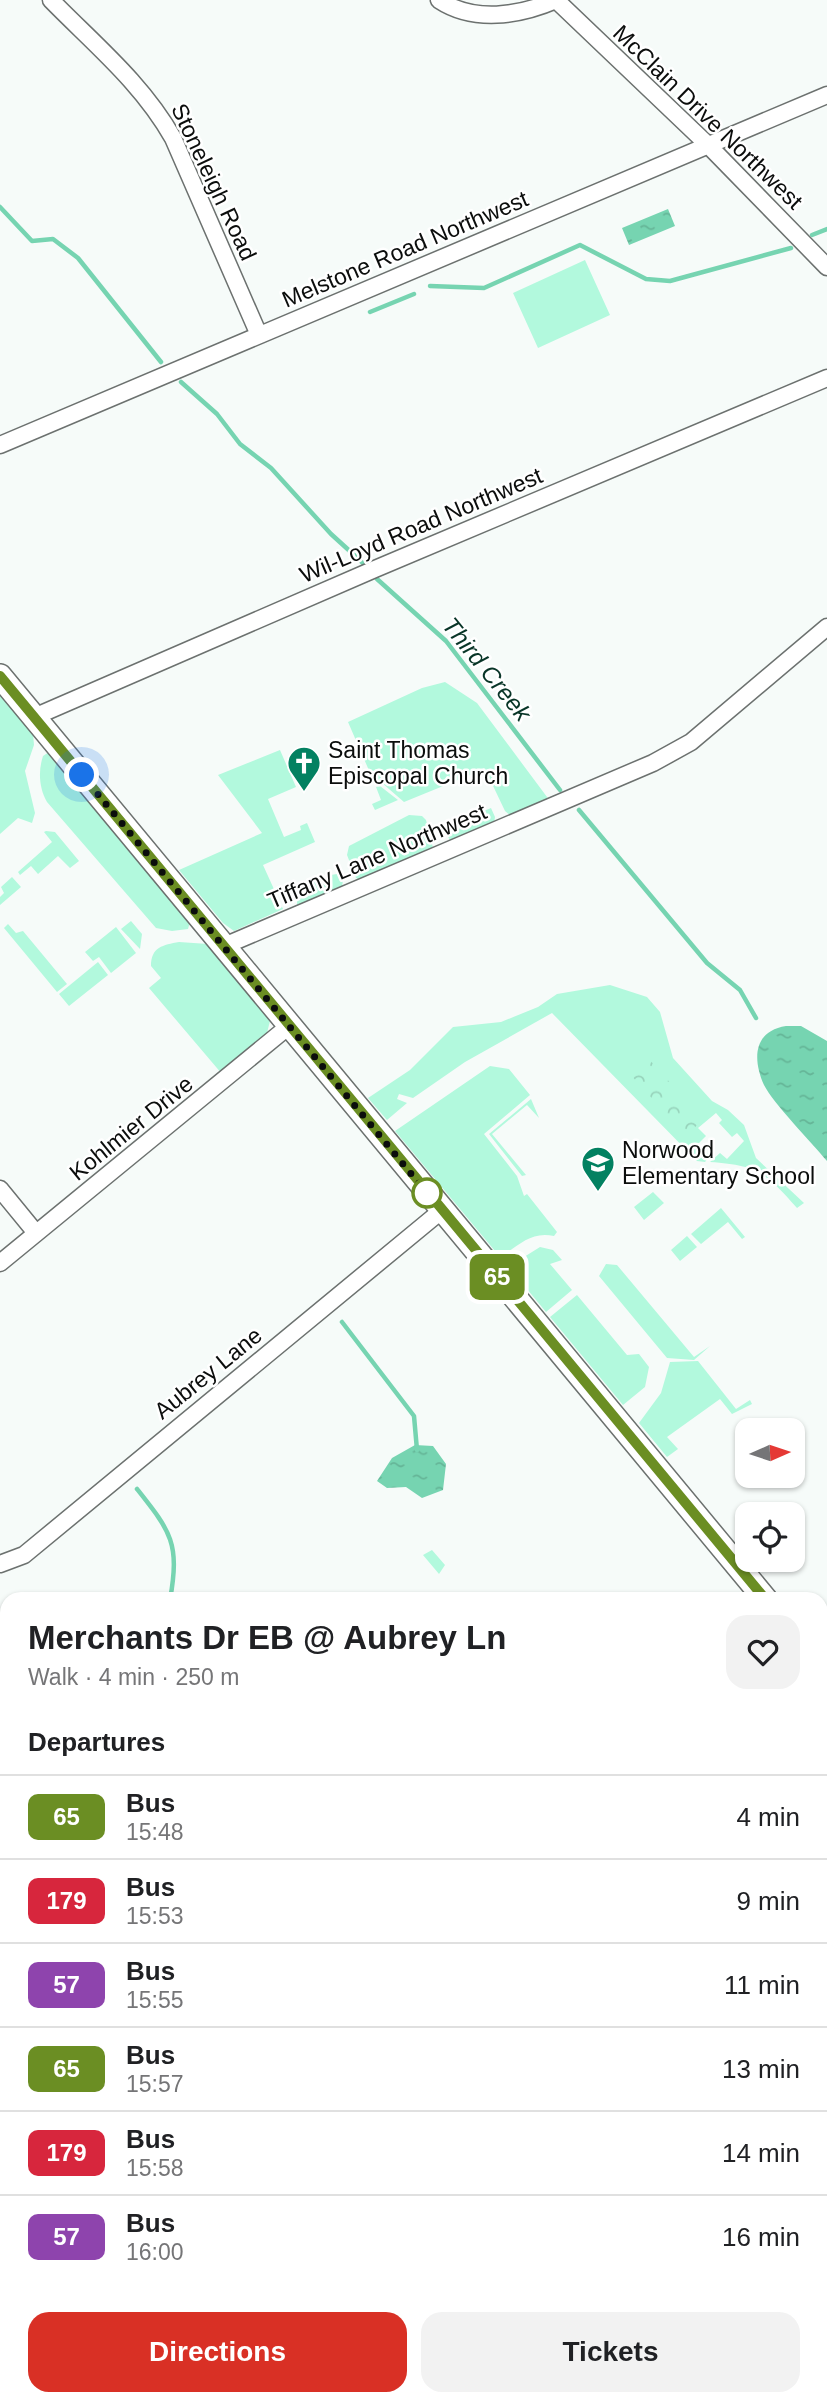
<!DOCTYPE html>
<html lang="en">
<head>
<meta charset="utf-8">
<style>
	body { margin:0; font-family:Helvetica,sans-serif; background:#f2f2f2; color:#202124; height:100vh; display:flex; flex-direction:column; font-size:26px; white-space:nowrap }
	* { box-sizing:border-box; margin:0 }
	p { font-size:23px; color:#757577 }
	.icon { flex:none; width:38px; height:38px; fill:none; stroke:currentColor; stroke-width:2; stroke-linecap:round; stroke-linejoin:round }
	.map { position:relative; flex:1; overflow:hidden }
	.sheet { position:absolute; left:0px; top:1592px; width:828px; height:814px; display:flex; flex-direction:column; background:#fff; border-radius:21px 21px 0 0; box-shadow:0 2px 5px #0004 }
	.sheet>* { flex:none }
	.badge { padding:0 14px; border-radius:10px; font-size:24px; line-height:46px }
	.needle { width:46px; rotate:87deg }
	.fabs { position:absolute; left:735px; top:1418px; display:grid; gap:14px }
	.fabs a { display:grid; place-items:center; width:70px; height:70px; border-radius:14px; background:#fff; box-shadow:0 2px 5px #0004; font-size:35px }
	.you { position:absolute; width:35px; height:35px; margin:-18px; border:5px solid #fff; border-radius:50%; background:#1a73e8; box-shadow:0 0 0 10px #1a73e833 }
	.map>.badge { position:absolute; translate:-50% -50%; box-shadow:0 0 0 4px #fff }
	h2 { padding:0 28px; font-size:26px; line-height:63px }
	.round { display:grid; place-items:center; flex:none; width:74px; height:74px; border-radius:21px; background:#f2f2f2 }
	.summary { display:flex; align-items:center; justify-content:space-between; height:119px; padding:0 28px }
	h1 { font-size:33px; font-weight:700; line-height:52px }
	.action { display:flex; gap:14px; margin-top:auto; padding:14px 28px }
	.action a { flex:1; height:80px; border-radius:21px; background:#d93025; color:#fff; font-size:28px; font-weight:700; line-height:80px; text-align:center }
	.action a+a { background:#f2f2f2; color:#202124 }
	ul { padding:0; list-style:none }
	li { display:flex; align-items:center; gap:21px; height:84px; padding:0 28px; border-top:2px solid #e0e0e0 }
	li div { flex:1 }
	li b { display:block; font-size:26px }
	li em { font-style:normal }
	li .badge { min-width:77px; font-weight:700; text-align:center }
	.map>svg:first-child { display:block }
</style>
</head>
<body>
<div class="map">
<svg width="827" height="2405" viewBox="0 0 827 2405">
	<defs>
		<pattern id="forest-firs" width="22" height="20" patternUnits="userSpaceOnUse" patternTransform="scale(1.75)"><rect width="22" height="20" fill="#6fcdab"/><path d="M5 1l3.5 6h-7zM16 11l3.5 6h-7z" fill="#5faf92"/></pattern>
		<pattern id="park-crowns" width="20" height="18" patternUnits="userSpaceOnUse" patternTransform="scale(1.75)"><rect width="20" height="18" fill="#b2f9dd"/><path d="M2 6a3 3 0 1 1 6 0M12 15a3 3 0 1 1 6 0" fill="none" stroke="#98d4bc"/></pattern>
		<pattern id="water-ripples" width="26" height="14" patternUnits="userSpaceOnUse" patternTransform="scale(1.75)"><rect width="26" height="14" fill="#76d4b1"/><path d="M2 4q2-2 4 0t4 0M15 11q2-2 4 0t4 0" fill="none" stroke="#65b597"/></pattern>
	</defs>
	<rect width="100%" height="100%" fill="#f6fbf9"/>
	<path fill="#b2f9dd" d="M585 260 610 315 538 348 513 293Z
		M445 682 477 703 550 801 511 816 505 811 485 769 404 802 382 783 374 782 348 722 422 688Z
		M0 692 33 733 34 745 25 771 35 813 32 823 18 818 0 834Z
		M280 750 296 787 268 799 284 837 301 830 300 826 307 823 315 842 263 865 283 909 234 931 223 923 179 870 262 833 218 775Z
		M49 752 190 922 188 929 172 931 156 928 47 802C39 788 38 771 43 756Z
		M380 786 398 800 375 810 372 804 381 800 376 787Z
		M491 808 495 817 494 823 451 841 442 829Z
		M409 815 422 816 426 820 433 848 360 880 356 878 347 855 349 846Z
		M46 831 55 832 79 861 70 868 58 856 38 874 31 866 20 875 18 872 52 842 44 832Z
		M337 874 343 880 342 887 299 906 297 904C297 885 321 876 337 874Z
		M12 877 21 887 0 905V897L4 893 1 887Z
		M131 921 142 934 140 949 121 929Z
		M8 924 16 933 23 931 67 984 57 992 4 928Z
		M116 927 136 953 111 973 99 957 93 961 85 952Z
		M179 942 208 944 270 1021 266 1037 222 1074 149 988 161 978 151 966C151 947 163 945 179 942Z
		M98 962 108 975 69 1006 59 994Z
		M610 985 647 997 660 1012 673 1058 712 1101 728 1110 744 1125 756 1158 804 1203 797 1208C766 1173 757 1165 710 1162L720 1153 727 1159 744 1141 737 1133 732 1137 719 1123 722 1120 716 1113 698 1128 706 1136 698 1144 710 1156 705 1162 697 1161 552 1013 465 1062 413 1098 399 1094 397 1099 407 1103 387 1120 368 1098 410 1070 453 1027 501 1022 538 1007 557 994Z
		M490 1066 509 1069 530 1095 484 1134 517 1176 524 1196 527 1194 557 1232 554 1236C530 1231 519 1246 500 1257L395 1131Z
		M531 1099 539 1118 527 1105 492 1134 526 1175 522 1176 489 1134Z
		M653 1192 664 1203 644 1220 634 1207Z
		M721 1208 745 1237 742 1239 728 1222 701 1244 691 1234Z
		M687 1236 697 1247 680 1261 671 1250Z
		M540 1247 553 1250 562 1260 550 1264 572 1290 546 1312 512 1271 524 1257Z
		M606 1264 617 1265 694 1357 710 1346 694 1360 667 1358 599 1276Z
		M577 1295 627 1355 639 1354 649 1367 645 1387 623 1405 550 1317Z
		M698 1361 736 1409 750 1400 752 1404 732 1414 720 1399 667 1437 678 1449 667 1457 639 1423 661 1393 670 1362Z
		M432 1550 445 1565 439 1574 423 1555Z"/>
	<path fill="url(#forest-firs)" d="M0 2322 7 2328V2399H81L87 2405H0Z"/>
	<path fill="url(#park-crowns)" d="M648 1058 700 1116 699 1123 683 1140 654 1114 655 1102 630 1074Z"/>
	<path fill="url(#water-ripples)" d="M668 209 675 226 629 245 622 228Z
		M786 1026H801L827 1041V1161C812 1143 773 1103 764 1085 752 1058 754 1031 786 1026Z
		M415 1445 433 1446 446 1464 443 1490 422 1498 406 1487 387 1488 377 1481 392 1458Z"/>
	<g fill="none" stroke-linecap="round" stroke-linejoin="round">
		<path stroke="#76d4b1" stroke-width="4.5" d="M0 207 32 241 53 239 78 258 161 362
			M812 235 827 229
			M430 286 484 288 580 245 646 279 670 281 791 248
			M370 312 414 294
			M181 382 217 414 240 444 271 468 331 534 364 564
			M377 579 446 641 560 790
			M579 810 707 963 740 990 756 1018
			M342 1322 414 1416 417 1450
			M137 1489C171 1532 180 1543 170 1600"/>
		<defs>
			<path id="minor" d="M51 0C94 44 142 83 173 138L259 335
				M439 0C474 23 519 16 556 0
				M556 0 708 145 827 267
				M0 445 827 95
				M34 717 375 569 827 378
				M224 946 653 763 691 742 827 627
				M0 1189 36 1233
				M0 1263 289 1026
				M0 1564 24 1555 441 1211
				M821 1629 827 1624
				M0 1973 7 1980
				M0 2188 7 2195
				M213 2399 220 2405
				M387 2399 390 2405"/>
			<path id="tertiary" d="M821 2234 827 2229
				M605 2405 612 2399"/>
			<path id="secondary" d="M0 676 766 1600
				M821 1665 827 1672"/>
		</defs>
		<use href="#minor" stroke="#6c716f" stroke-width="19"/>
		<use href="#tertiary" stroke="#6c716f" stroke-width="23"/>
		<use href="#secondary" stroke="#6c716f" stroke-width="26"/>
		<use href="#minor" stroke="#fff" stroke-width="16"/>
		<use href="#tertiary" stroke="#fff" stroke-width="19"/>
		<use href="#secondary" stroke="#fff" stroke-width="23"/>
	</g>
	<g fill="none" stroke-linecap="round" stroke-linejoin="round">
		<defs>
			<path id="line" d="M0 676 766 1600"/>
		</defs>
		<use href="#line" stroke="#fff" stroke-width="16"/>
		<use href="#line" stroke="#6b8e23" stroke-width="10"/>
		<path stroke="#0b0d0c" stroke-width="7" stroke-dasharray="0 12.6" d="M82 775 427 1193"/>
	</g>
	<defs>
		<symbol id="church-pin" viewBox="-11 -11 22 30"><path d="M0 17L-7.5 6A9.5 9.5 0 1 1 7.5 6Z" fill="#038161" stroke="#fff"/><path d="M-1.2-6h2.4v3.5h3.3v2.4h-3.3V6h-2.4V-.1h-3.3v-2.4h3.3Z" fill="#fff"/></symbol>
		<symbol id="school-pin" viewBox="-11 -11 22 30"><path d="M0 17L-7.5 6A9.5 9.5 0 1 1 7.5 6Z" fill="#038161" stroke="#fff"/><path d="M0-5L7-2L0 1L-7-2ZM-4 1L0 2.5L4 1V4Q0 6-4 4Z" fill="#fff"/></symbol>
	</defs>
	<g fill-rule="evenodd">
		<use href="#church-pin" x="285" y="744" width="38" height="52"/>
		<use href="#school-pin" x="579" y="1144" width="38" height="52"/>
	</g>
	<circle fill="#fff" stroke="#6b8e23" stroke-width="3.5" cx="427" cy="1193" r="14"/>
	<g text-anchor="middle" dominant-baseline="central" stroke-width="5" stroke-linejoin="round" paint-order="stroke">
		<g font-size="23" fill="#0b0d0c" stroke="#fff">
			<text transform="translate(708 117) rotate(44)">McClain Drive Northwest</text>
			<text transform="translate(214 182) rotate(65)">Stoneleigh Road</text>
			<text transform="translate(405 249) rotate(-23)">Melstone Road Northwest</text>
			<text transform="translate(421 525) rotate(-23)">Wil-Loyd Road Northwest</text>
			<text transform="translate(377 856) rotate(-23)">Tiffany Lane Northwest</text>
			<text transform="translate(131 1128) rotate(-39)">Kohlmier Drive</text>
			<text transform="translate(208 1373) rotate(-39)">Aubrey Lane</text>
		</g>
		<g font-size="23" fill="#0b0d0c" stroke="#fff" text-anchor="start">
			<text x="328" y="750">Saint Thomas<tspan x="328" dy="26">Episcopal Church</tspan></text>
			<text x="622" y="1150">Norwood<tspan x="622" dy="26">Elementary School</tspan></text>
		</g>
		<g font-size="24" font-style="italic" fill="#083527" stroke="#fff">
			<text transform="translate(487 669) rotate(51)">Third Creek</text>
		</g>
	</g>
</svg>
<div class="fabs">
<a><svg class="needle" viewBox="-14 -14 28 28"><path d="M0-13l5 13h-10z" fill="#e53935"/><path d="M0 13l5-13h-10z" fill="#757577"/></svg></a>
<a><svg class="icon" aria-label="locate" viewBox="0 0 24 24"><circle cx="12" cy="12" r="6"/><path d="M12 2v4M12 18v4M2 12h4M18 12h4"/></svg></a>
</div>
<div class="you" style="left:82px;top:775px"></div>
<b class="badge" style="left:497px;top:1277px;background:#6b8e23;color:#fff">65</b>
<section class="sheet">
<div class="summary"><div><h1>Merchants Dr EB @ Aubrey Ln</h1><p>Walk · 4 min · 250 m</p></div><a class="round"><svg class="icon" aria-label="heart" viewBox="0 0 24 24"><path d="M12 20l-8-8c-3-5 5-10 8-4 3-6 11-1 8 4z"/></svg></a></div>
<h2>Departures</h2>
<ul>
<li><span class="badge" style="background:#6b8e23;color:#fff">65</span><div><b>Bus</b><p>15:48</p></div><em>4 min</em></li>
<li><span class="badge" style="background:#d7263d;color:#fff">179</span><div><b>Bus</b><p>15:53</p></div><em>9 min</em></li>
<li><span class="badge" style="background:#8e44ad;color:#fff">57</span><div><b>Bus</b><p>15:55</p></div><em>11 min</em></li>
<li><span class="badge" style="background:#6b8e23;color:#fff">65</span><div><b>Bus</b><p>15:57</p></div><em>13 min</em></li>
<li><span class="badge" style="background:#d7263d;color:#fff">179</span><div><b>Bus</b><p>15:58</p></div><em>14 min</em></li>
<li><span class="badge" style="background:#8e44ad;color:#fff">57</span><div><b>Bus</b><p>16:00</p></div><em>16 min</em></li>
</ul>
<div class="action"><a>Directions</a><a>Tickets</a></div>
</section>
</div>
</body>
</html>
